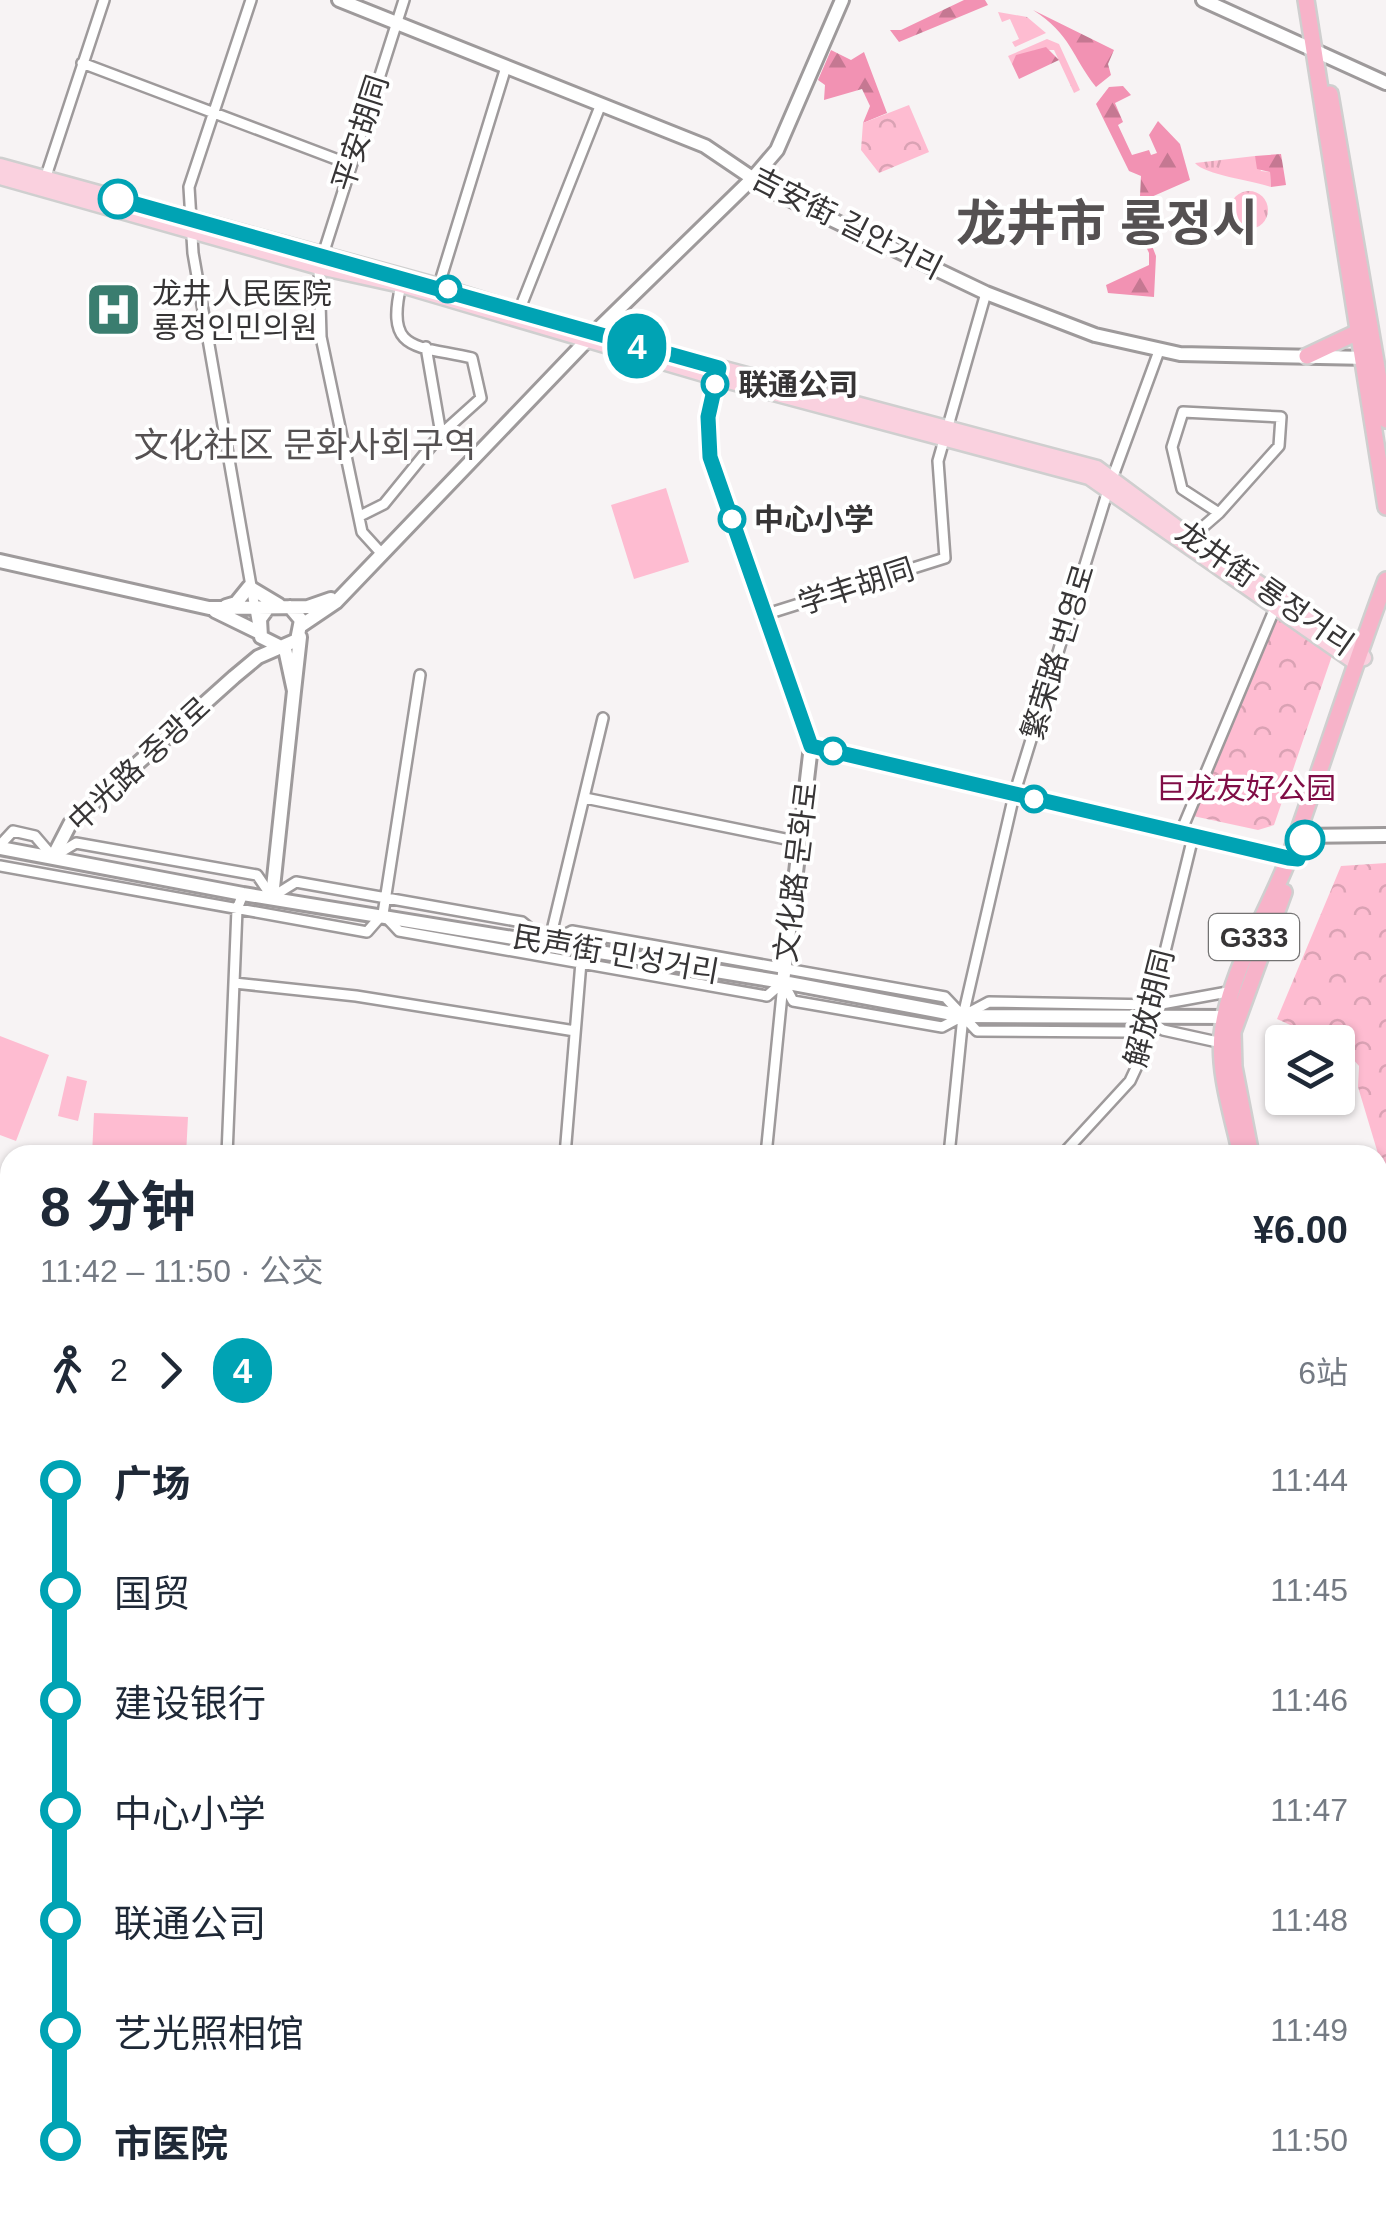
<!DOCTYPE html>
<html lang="zh">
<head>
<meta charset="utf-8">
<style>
	body { margin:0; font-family:Helvetica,"Noto Sans SC","Noto Sans KR",sans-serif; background:#f6f6f7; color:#1f2937; height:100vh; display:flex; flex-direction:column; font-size:38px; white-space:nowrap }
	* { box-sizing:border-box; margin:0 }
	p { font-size:32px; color:#747a83 }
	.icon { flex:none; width:55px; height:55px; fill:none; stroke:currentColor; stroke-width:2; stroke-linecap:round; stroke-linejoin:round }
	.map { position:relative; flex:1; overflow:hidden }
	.side { position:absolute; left:0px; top:1145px; width:1388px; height:1070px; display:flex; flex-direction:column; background:#fff; border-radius:30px 30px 0 0; box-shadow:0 2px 8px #0004 }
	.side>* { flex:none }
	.badge { padding:0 20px; border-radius:32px; font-size:35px; line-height:65px }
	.controls { position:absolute; left:1265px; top:1025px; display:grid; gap:20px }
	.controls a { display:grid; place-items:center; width:90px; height:90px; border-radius:10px; background:#fff; box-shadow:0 2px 8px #0004; font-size:50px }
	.map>.badge { position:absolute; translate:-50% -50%; box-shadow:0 0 0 5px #fff }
	.legs { display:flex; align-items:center; gap:15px; height:110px; padding:0 40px; font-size:32px }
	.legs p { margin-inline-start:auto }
	.summary { display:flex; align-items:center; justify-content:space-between; height:170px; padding:0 40px }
	h1 { font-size:55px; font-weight:700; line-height:75px }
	ul { padding:0 40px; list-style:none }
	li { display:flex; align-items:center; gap:35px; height:110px; font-size:38px }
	li i { display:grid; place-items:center; width:15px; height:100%; margin:0 12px; background:currentColor }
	li i::after { content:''; width:25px; height:25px; margin:-12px; border:8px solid; border-radius:50%; background:#fff }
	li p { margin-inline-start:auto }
	li:first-child i { background:linear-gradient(#0000 50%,currentColor 0) }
	li:last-child i { background:linear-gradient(currentColor 50%,#0000 0) }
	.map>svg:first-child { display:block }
</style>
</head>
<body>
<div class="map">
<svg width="1386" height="2215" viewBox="0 0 1386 2215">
	<defs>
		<pattern id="grass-tufts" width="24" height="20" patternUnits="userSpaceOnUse" patternTransform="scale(2.5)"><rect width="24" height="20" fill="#febcd1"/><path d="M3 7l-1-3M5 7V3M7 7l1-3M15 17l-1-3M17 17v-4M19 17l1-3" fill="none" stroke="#daa2b4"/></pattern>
		<pattern id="forest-firs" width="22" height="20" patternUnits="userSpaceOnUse" patternTransform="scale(2.5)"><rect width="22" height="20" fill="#f292b3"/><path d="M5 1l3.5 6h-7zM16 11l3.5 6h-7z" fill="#c57892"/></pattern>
		<pattern id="park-crowns" width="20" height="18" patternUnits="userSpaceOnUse" patternTransform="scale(2.5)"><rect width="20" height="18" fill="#febcd1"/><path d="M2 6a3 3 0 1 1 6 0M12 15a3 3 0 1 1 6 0" fill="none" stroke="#daa2b4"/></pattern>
		<pattern id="water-waves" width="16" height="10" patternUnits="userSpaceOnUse" patternTransform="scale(2.5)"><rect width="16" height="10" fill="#f393b5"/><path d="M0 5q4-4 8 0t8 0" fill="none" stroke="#c67994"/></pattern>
	</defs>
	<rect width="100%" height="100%" fill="#f7f3f4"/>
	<path fill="url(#grass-tufts)" d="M998 12 1027 17 1046 33 1015 47 1012 42 1019 39 1010 19 1002 22Z
		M1047 39 1059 44 1080 90 1074 93 1054 50H1035L1012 64 1008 56Z
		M1255 156 1261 171 1270 172 1271 187C1251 180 1205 175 1195 163Z
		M1230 210a19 19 0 1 1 38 0a19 19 0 1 1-38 0Z"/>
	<path fill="url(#forest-firs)" d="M964 0H985L988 5 899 42 890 30H901Z
		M1033 10 1114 50 1108 64 1111 75 1096 87C1072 57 1071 34 1033 10Z
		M1046 47 1059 60 1019 79 1012 64 1016 55Z
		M831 50 851 60 864 52 887 113 863 123 870 106 862 89 824 100 825 85 818 80Z
		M1123 86 1131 95 1115 103 1123 122 1118 125 1132 155 1149 150 1151 155 1157 153 1149 135 1158 121 1180 144 1190 180 1149 198 1140 196 1141 176 1129 171 1096 104 1109 87Z
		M1281 154 1286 185 1271 187 1270 172 1257 169 1255 156Z
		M1142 220 1156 256 1154 297 1108 293 1106 285 1149 265V253L1134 221Z"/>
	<path fill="url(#park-crowns)" d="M909 105 929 152 879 173 861 150 863 123Z
		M1277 615 1335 647 1274 825 1258 830 1193 816Z
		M1386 863V1182L1378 1184 1382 1167 1358 1087 1359 1066 1338 1042H1328L1277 1019 1341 866Z
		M541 2205H893L880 2215H521Z"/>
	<path fill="#febcd1" d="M666 488 689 562 634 579 611 505Z
		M0 1036 49 1055 16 1141 0 1135Z
		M67 1076 87 1081 78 1121 58 1116Z
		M94 1113 188 1117 186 1155H92Z"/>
	<path fill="url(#water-waves)" d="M1386 1395V1644L1378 1648V1399Z
		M10 2133 1 2148 10 2153V2205H541L521 2215H0V2135Z"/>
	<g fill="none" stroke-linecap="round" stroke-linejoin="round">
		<path stroke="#f393b5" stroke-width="2.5" d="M0 1991 10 1997"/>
		<defs>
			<path id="street" d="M251 0 189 187 193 253 258 626
				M82 63 349 164
				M44 182 104 0
				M438 288 506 67
				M517 316 601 104
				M426 347 441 434
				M360 516 384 504 441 434 481 398 472 358C416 345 385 353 401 285
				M1188 540 1219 513 1279 446 1281 417 1183 412 1172 447 1182 489 1219 513
				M382 554 362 532 321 337 319 267 404 0
				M767 614 945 558 938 461 986 293
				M585 798 800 842
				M1180 834 1275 608
				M0 845 13 831 35 836 53 857 76 843 257 875 272 897 296 882 522 922 547 942
				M0 866 367 932 381 916
				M383 914 420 675
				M385 916 399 931 767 996 783 982
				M549 943 572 931 945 997 977 1031 1128 1032 1147 1018
				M549 943 603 718
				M783 982 793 1001 942 1027 989 1002 1156 1005 1233 991
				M234 983 356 996 575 1031
				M1147 1018 1163 1030 1222 1043
				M227 1155 237 909 243 894
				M565 1155 582 950
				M766 1155 783 984
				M949 1155 963 1016 1014 795 1109 487 1159 351
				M1062 1155 1130 1081 1137 1066 1193 837
				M0 1226 10 1230
				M1378 1376 1386 1373
				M0 1484 10 1493
				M0 1966 10 1972
				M1090 2205 1097 2215"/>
			<path id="secondary" d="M339 0 705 146 770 190 986 293 1095 335 1180 354 1369 358
				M1203 0 1386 83
				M719 370 708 417 710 457 811 746 783 982
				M0 561 209 608 308 607 331 599
				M226 606 236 603 249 587 279 605
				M268 608 260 619 261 637 285 649 294 691 300 637
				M215 611 260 633
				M302 625 336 602 593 334 753 178 777 150 842 0
				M811 746 1298 859
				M1296 836 1386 835
				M0 848 243 894 783 982 963 1016 1233 1017
				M53 857 70 824 234 677 258 657 297 640 301 620 290 607
				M272 897 294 691
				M1378 1196 1386 1193
				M0 1357 10 1361"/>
			<path id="primary" d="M0 166 438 286 593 334 1097 468 1190 537 1359 650 1364 658 1353 661 1089 477 717 378 401 285 319 267 0 177"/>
			<path id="highway" d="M1306 0 1386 507
				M1330 94 1386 420
				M1307 356 1360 331
				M1241 1155C1233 1117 1218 1073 1222 1034 1229 971 1268 913 1290 855 1323 763 1352 671 1386 580
				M1251 1155 1234 1067 1233 1032 1284 892
				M1378 1593 1386 1619
				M1378 1625 1386 1650
				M1378 1814 1386 1806
				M1378 1829 1386 1822
				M913 2215 925 2205
				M932 2215 943 2205"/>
		</defs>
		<use href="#street" stroke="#9e9a9b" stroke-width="14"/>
		<use href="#secondary" stroke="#9e9a9b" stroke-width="18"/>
		<use href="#primary" stroke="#cfcfcf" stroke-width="19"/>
		<use href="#highway" stroke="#cfcfcf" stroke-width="20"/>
		<use href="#street" stroke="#fff" stroke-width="9"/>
		<use href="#secondary" stroke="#fff" stroke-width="12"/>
		<use href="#primary" stroke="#fad1df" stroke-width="14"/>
		<use href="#highway" stroke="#f7b3c9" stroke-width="15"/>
		<defs>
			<path id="rail" d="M1378 1216 1386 1214
				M0 1386 10 1391
				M0 1431 10 1439
				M278 2215 279 2205"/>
		</defs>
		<use href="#rail" stroke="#a09d9e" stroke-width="6"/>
		<use href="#rail" stroke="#fff" stroke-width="2.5" stroke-dasharray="8" stroke-linecap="butt"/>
	</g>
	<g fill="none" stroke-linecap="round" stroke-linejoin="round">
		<defs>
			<path id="line-1" d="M118 199 719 368 708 417 710 457 811 746 1288 858 1298 859 1305 840"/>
		</defs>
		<use href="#line-1" stroke="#fff" stroke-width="22"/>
		<use href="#line-1" stroke="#00a3b4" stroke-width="15"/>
	</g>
	<defs>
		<symbol id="hospital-square" viewBox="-11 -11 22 22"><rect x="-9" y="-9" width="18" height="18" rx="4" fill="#3a7d6f" stroke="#fff"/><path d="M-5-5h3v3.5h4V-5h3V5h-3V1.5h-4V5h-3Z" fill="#fff"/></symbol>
	</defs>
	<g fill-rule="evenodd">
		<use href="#hospital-square" x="82" y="278" width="63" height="63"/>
	</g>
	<g fill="#fff" stroke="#00a3b4" stroke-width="5">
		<circle cx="118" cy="199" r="18"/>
		<circle cx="448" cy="289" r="12"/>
		<circle cx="715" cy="384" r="12"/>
		<circle cx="732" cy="519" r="12"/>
		<circle cx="833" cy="751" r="12"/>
		<circle cx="1034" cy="799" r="12"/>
		<circle cx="1305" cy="840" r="18"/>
	</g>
	<g text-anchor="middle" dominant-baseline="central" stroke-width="8" stroke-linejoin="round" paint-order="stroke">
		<rect fill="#fff" stroke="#737272" stroke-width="2.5" x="1209" y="914" width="90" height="46" rx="8"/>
		<g font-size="28" font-weight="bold" fill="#373536">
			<text x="1254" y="937">G333</text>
		</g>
		<g font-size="30" fill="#373536" stroke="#fff">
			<text transform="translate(360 133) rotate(-72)">平安胡同</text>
			<text transform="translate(847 223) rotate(27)">吉安街 길안거리</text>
			<text transform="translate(856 586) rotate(-18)">学丰胡同</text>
			<text transform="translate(1265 588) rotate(35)">龙井街 룡정거리</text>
			<text transform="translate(1058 652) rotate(-73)">繁荣路 번영로</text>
			<text transform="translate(139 764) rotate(-43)">中光路 중광로</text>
			<text transform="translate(796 872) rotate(-83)">文化路 문화로</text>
			<text transform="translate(616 954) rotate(10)">民声街 민성거리</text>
			<text transform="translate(1149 1008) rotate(-76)">解放胡同</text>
		</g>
		<g font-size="30" fill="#373536" stroke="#fff" text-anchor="start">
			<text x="152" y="293">龙井人民医院<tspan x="152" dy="34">룡정인민의원</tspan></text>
		</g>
		<g font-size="30" font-weight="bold" fill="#373536" stroke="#fff" text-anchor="start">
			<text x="738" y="384">联通公司</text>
			<text x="754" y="519">中心小学</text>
		</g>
		<g font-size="30" fill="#800d46" stroke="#fff">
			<text x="1246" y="788">巨龙友好公园</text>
		</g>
		<g font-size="35" fill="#555152" stroke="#fff">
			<text x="305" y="444">文化社区 문화사회구역</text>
		</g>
		<g font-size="50" font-weight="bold" fill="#555152" stroke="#fff">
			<text x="1107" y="224">龙井市 룡정시</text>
		</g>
	</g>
</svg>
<div class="controls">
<a><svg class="icon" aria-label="layers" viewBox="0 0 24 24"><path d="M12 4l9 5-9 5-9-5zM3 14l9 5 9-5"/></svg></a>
</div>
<b class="badge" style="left:637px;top:346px;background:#00a3b4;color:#fff">4</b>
<section class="side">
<div class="summary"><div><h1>8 分钟</h1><p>11:42 – 11:50 · 公交</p></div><b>¥6.00</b></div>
<div class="legs"><svg class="icon" aria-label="walk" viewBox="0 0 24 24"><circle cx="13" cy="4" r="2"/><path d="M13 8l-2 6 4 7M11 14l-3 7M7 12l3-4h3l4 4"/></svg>2<svg class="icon" aria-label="forward" viewBox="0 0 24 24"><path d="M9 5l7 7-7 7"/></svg><b class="badge" style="background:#00a3b4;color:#fff">4</b><p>6站</p></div>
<ul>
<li><i style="color:#00a3b4"></i><b>广场</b><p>11:44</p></li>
<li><i style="color:#00a3b4"></i><span>国贸</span><p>11:45</p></li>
<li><i style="color:#00a3b4"></i><span>建设银行</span><p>11:46</p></li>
<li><i style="color:#00a3b4"></i><span>中心小学</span><p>11:47</p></li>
<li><i style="color:#00a3b4"></i><span>联通公司</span><p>11:48</p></li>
<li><i style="color:#00a3b4"></i><span>艺光照相馆</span><p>11:49</p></li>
<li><i style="color:#00a3b4"></i><b>市医院</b><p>11:50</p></li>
</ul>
</section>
</div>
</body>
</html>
